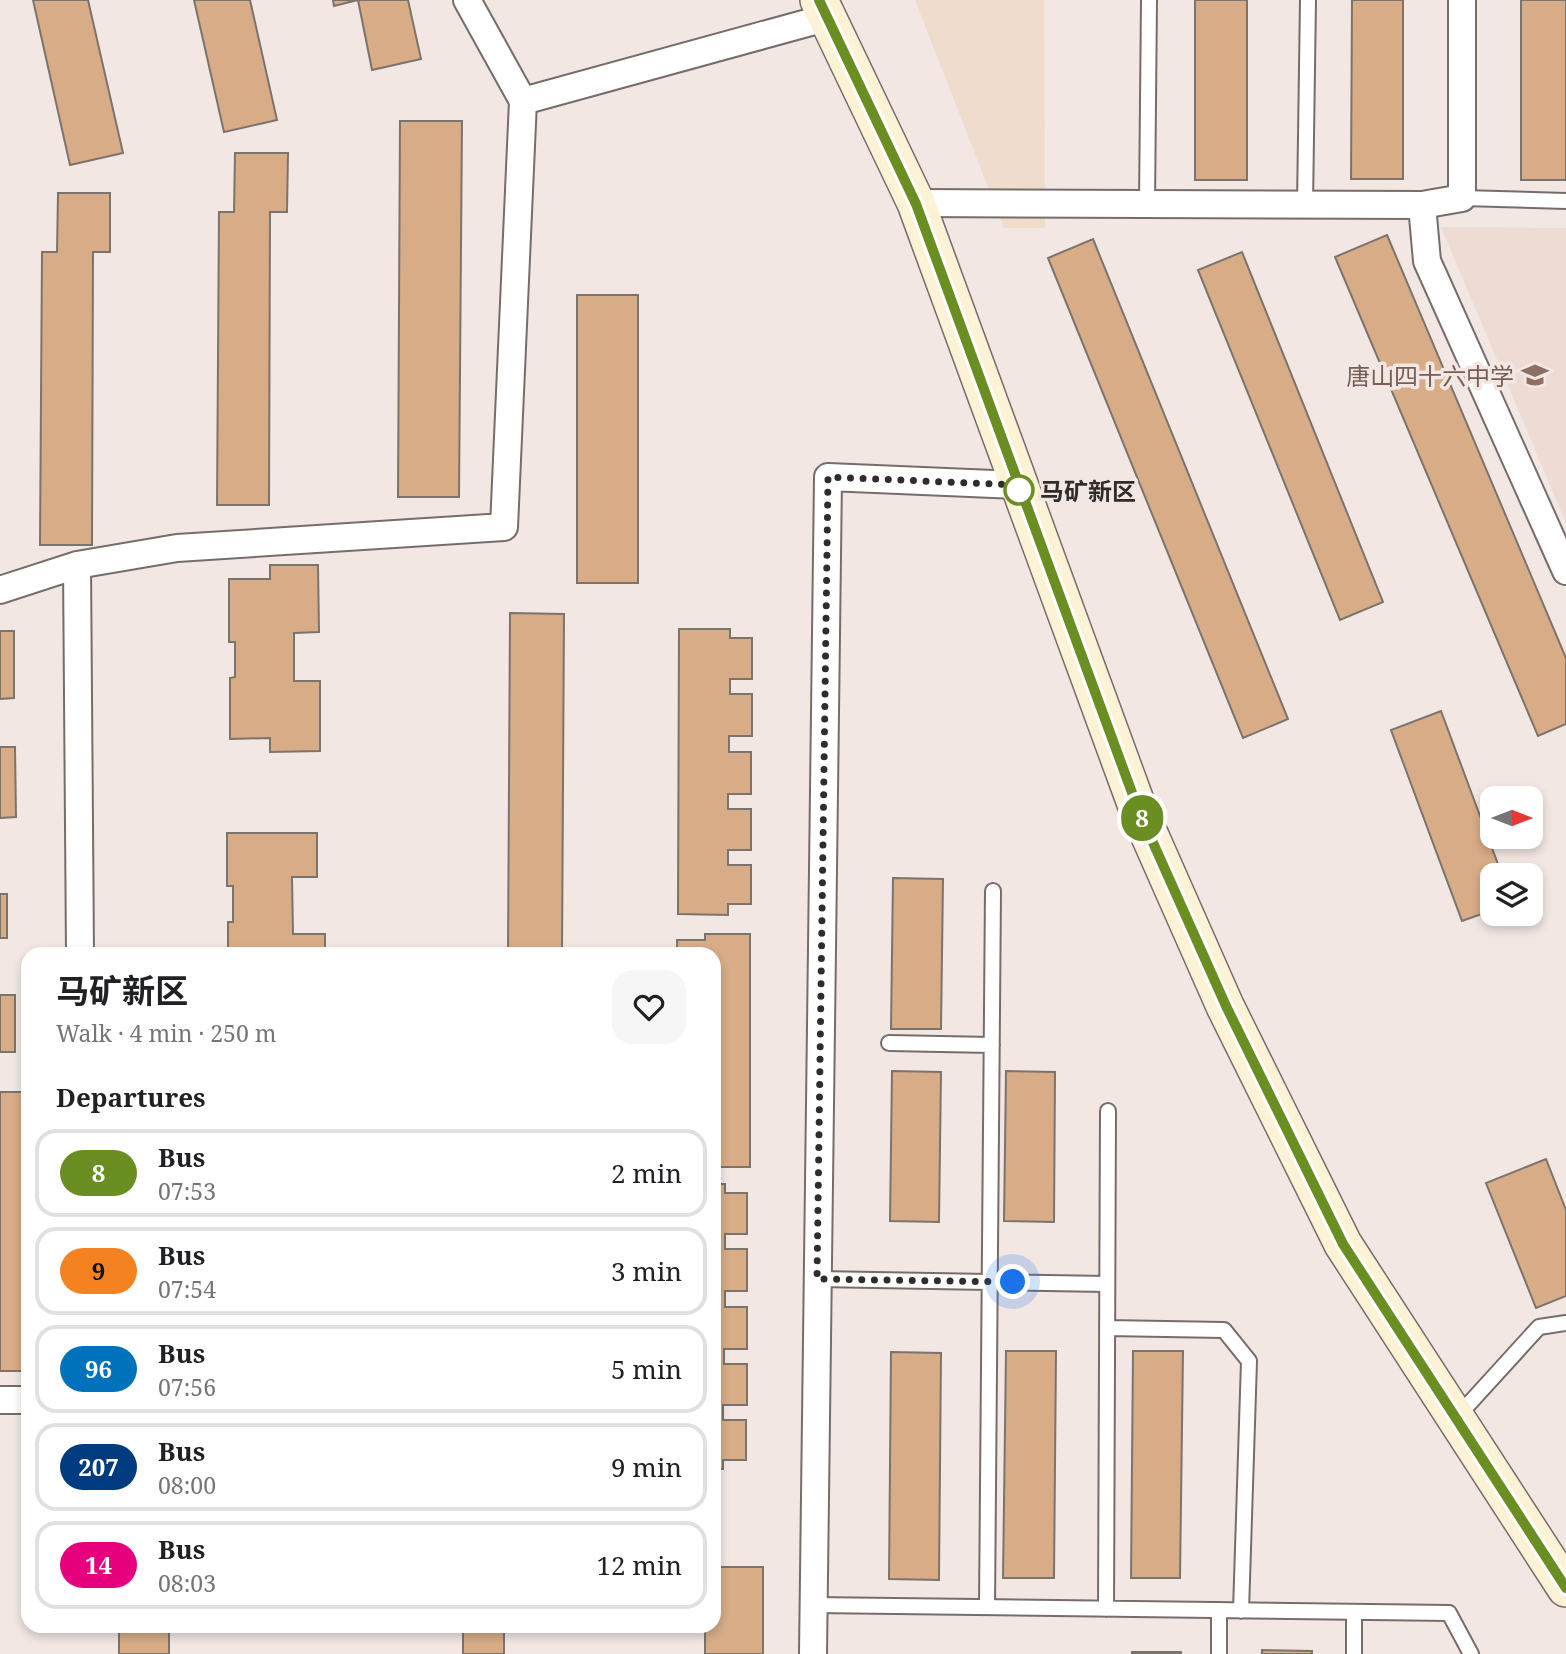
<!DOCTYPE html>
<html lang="en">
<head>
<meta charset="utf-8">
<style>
	body { margin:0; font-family:"Noto Serif","Noto Sans SC",serif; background:#f6f6f6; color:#202124; height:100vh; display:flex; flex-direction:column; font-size:26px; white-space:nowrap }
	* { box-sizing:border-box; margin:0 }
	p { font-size:23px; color:#757577 }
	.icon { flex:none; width:38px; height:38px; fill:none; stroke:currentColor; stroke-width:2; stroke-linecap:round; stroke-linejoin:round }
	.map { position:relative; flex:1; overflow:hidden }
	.sheet { position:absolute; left:21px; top:947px; width:700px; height:686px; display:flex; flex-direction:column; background:#fff; border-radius:21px; box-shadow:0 4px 10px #0003 }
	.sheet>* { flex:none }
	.badge { padding:0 14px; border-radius:23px; font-size:24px; line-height:46px }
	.needle { width:46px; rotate:90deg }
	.tools { position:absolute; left:1480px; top:786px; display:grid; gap:14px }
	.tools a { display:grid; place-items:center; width:63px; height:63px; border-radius:14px; background:#fff; box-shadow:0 4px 10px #0003; font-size:35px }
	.you { position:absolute; width:35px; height:35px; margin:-18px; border:5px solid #fff; border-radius:50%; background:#1a73e8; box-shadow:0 0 0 10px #1a73e833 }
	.map>.badge { position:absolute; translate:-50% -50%; box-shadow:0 0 0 4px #fff }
	h2 { padding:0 35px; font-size:26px; line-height:63px }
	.round { display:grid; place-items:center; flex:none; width:74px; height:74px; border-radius:21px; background:#f6f6f6 }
	.summary { display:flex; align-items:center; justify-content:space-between; height:119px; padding:0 35px }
	h1 { font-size:33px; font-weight:700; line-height:52px }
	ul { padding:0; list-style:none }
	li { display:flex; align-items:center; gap:21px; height:88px; margin:0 14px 10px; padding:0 21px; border:4px solid #e0e0e0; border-radius:21px }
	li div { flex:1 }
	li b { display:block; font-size:26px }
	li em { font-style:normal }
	li .badge { min-width:77px; font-weight:700; text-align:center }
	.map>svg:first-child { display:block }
</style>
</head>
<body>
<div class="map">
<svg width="1566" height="1654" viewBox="0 0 1566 1654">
	<rect width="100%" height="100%" fill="#f2e7e3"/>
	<path fill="#efdccc" d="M915 0H1044L1045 228H1004Z"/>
	<path fill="#eedbd4" d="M1441 227 1566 228V523Z"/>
	<path fill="#d7ac87" stroke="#7b746d" stroke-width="2" d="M33 0H88L123 153 70 165Z
		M194 0H250L277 120 224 132Z
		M333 0H408L421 59 372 70 358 0 334 6Z
		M1195 0H1247V180H1195Z
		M1352 0H1403V179H1351Z
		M1521 0H1566V180H1521Z
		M400 121H462L459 497H398Z
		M235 153H288L287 212H270L269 505H217L219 212H234Z
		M58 193H110V252H93L92 545H40L42 252H57Z
		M1387 235 1566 658V724L1538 736 1335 257Z
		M1093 239 1288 719 1243 738 1048 258Z
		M1242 252 1383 602 1340 620 1198 270Z
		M577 295H638V583H577Z
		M270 565H318L319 632 294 633V681H320V751L270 752V738L230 739V678L235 677V642H229V579H270Z
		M510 613 564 614 562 954H508Z
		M679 629H730V638H752V679H730V694H752V736H729V752H751V794H728V809H751V850H728V865H751V904H728V915L678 914Z
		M0 631H14V698L0 699Z
		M1441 711 1502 875H1493V910L1462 921 1391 730Z
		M0 747H15L16 817 0 818Z
		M227 833H317V877H292L293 934H325V954H228V922H233V886H227Z
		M893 878 943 879 941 1029H891Z
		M0 894H7V938H0Z
		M705 934H750V1167H714V954H677V940H705Z
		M0 995H15V1052H0Z
		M892 1071 941 1072 939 1222 890 1221Z
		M1006 1071 1055 1072 1054 1222 1004 1221Z
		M0 1092H28V1371H0Z
		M1546 1159 1566 1210V1296L1536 1308 1486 1183Z
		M714 1184H725V1193H747V1234H725V1249H747V1291H725V1307H747V1349H724V1364H747V1405H723V1420H746V1460H723V1469H714Z
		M1006 1351H1056L1054 1578H1003Z
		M1133 1351H1183L1180 1578H1131Z
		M891 1352 941 1353 939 1580 889 1579Z
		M714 1567H763V1654H705V1626H714Z
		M119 1626H169V1654H119Z
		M463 1626H504V1654H463Z
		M1262 1650 1312 1651V1654H1262Z
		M1132 1652H1181V1654H1132Z"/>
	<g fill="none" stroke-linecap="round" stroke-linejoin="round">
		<defs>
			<path id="service" d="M1462 198 1566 201
				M1147 204 1149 0
				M1305 205 1308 0
				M889 1043 992 1045
				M817 1279 1107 1284
				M1107 1328 1224 1330 1249 1361 1241 1611
				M1457 1417 1539 1327 1566 1323
				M813 1605 1449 1613 1471 1654
				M987 1607 993 891
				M1106 1609 1108 1111
				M1219 1654V1610
				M1354 1654V1612"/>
			<path id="minor" d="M467 0 523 101
				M916 203 1422 205 1462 198V0
				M1422 205 1427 261 1566 571
				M77 565 80 954
				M0 590 77 565 177 548 504 527 523 101 829 17
				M0 1400H28
				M813 1654 828 477 1017 485"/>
			<path id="secondary" d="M819 0 916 203 1138 809 1225 1006 1343 1244 1566 1588"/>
		</defs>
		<use href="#service" stroke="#766d6a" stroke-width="18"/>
		<use href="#minor" stroke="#766d6a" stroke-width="30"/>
		<use href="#secondary" stroke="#766d6a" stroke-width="40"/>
		<use href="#service" stroke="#fff" stroke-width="14"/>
		<use href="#minor" stroke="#fff" stroke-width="26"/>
		<use href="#secondary" stroke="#fcf2d6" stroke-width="37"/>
	</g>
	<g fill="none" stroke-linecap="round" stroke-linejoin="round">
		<defs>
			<path id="line" d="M819 0 916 204 1138 809 1226 1006 1343 1244 1566 1588"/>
		</defs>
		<use href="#line" stroke="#fff" stroke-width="16"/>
		<use href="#line" stroke="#6b8e23" stroke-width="10"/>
		<path stroke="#302c2b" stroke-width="7" stroke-dasharray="0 12.6" d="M1013 1282 817 1279 828 477 1017 485 1019 490"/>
	</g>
	<defs>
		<symbol id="school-bare" viewBox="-9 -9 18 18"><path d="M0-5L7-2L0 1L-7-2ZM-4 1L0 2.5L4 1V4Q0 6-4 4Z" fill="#8d6e63" stroke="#f2e7e3" stroke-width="2.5" paint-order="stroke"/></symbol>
	</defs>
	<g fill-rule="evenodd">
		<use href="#school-bare" x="1516" y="356" width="38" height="38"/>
	</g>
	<circle fill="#fff" stroke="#6b8e23" stroke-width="3.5" cx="1019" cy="490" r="14"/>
	<g text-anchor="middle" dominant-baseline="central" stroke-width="7" stroke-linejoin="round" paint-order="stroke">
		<g font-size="24" fill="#785e54" stroke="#f2e7e3" text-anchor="end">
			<text x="1514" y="375">唐山四十六中学</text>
		</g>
		<g font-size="24" font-weight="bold" fill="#302c2b" stroke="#f2e7e3" text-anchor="start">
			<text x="1040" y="490">马矿新区</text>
		</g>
	</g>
</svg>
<div class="tools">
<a><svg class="needle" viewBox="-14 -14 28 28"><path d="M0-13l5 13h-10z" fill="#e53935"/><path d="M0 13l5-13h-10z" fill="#757577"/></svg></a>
<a><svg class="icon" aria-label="layers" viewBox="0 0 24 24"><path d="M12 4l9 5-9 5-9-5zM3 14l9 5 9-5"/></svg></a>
</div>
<div class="you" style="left:1013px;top:1282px"></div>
<b class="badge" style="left:1142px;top:818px;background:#6b8e23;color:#fff">8</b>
<section class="sheet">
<div class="summary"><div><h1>马矿新区</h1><p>Walk · 4 min · 250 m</p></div><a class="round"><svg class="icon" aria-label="heart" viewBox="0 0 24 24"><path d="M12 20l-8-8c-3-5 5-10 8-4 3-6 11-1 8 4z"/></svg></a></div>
<h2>Departures</h2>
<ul>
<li><span class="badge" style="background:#6b8e23;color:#fff">8</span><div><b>Bus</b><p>07:53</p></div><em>2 min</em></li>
<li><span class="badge" style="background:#f58220;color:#111">9</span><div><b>Bus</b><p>07:54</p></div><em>3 min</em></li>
<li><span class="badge" style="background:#0072bc;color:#fff">96</span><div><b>Bus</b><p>07:56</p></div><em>5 min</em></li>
<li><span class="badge" style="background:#003b80;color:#fff">207</span><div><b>Bus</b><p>08:00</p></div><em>9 min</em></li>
<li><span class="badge" style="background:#e6007e;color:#fff">14</span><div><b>Bus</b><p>08:03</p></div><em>12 min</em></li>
</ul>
</section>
</div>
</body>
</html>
